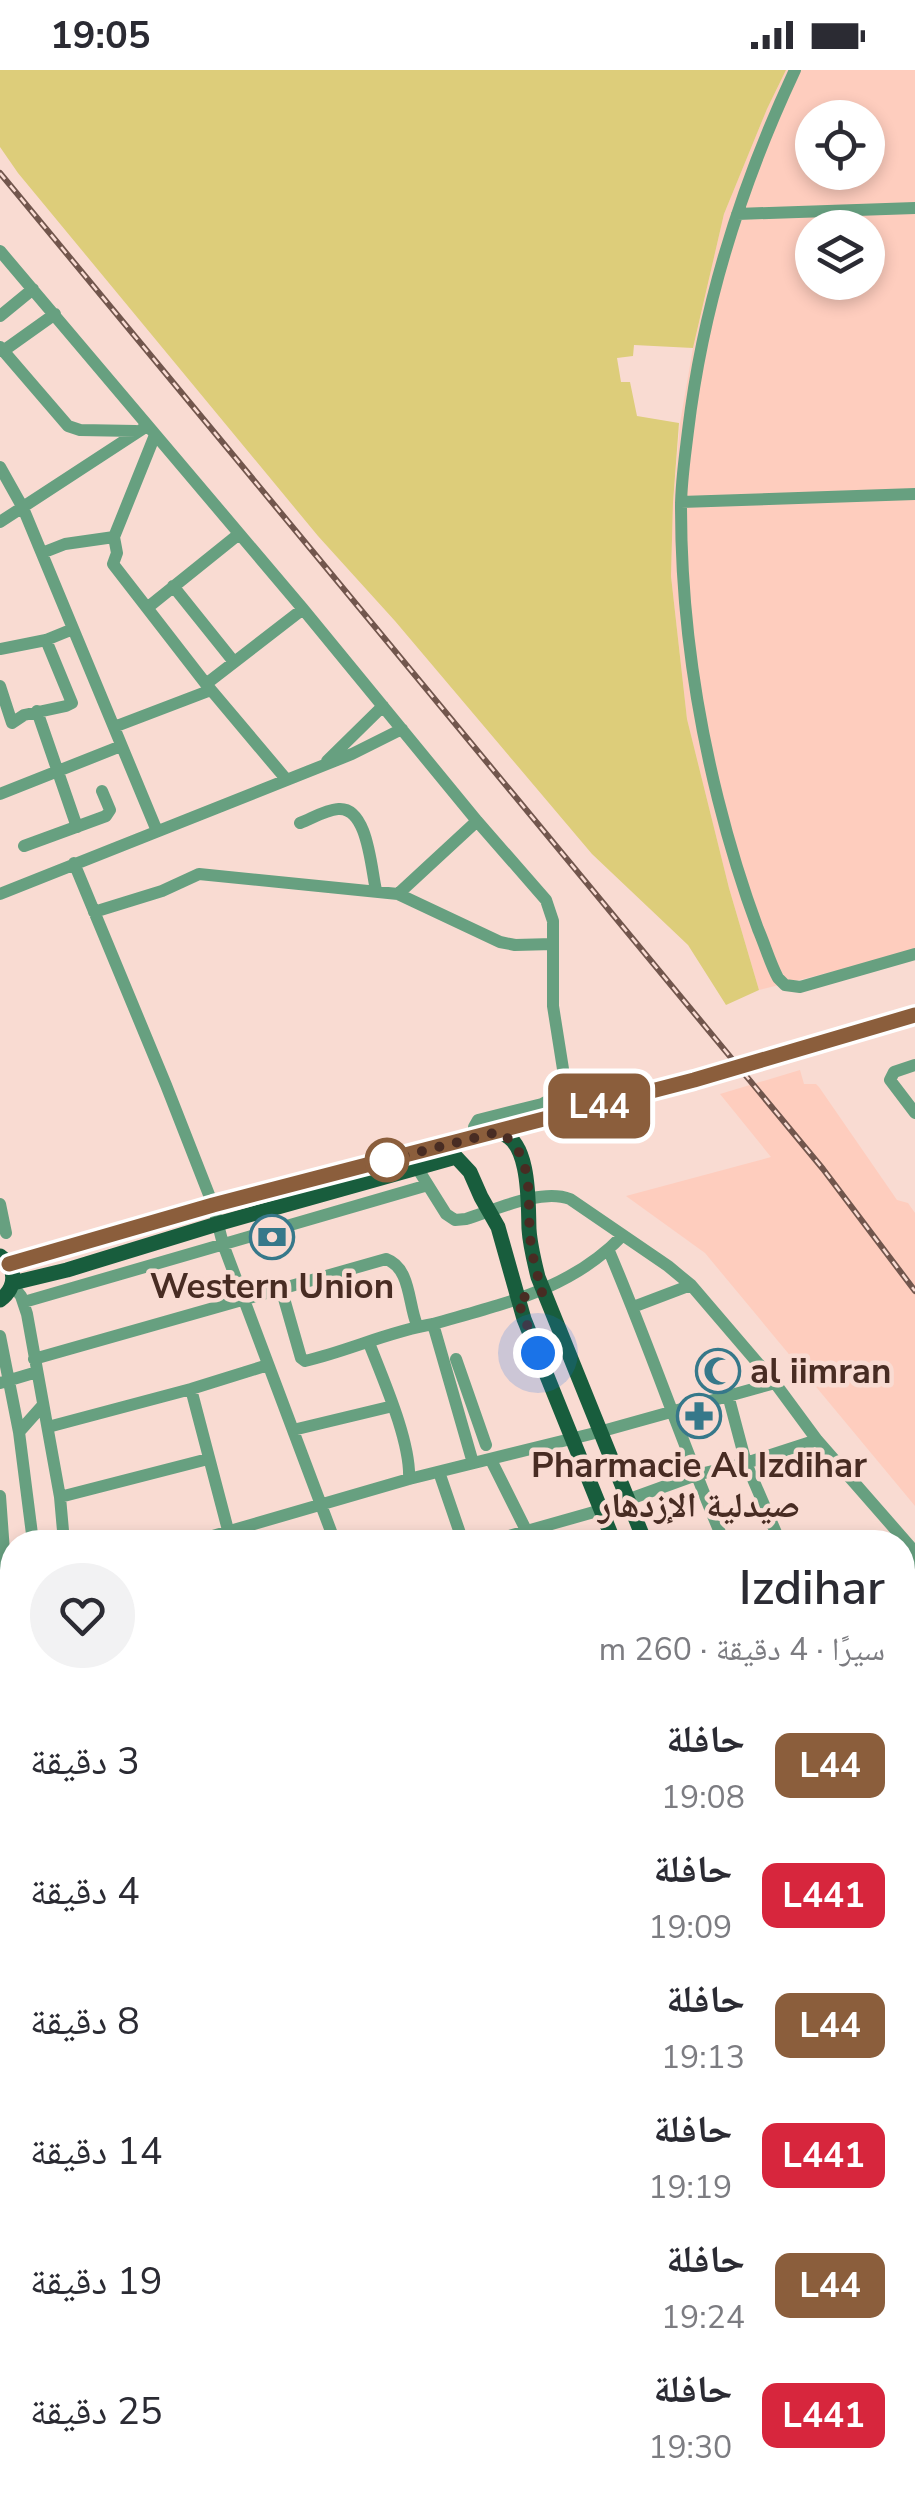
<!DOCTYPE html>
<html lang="ar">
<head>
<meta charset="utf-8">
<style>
	body { margin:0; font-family:"Nunito Sans","Noto Naskh Arabic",sans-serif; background:#f2f2f3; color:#2b2b33; direction:rtl; height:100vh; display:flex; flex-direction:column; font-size:38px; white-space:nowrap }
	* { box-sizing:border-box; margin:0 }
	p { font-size:32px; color:#7c7c81 }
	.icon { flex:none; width:55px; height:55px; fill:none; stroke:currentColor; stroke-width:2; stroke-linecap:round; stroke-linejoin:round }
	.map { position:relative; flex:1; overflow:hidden; direction:ltr }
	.drawer { position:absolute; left:0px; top:1460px; width:915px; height:970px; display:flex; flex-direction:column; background:#fff; border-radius:40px 40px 0 0; box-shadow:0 5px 15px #0003; direction:rtl }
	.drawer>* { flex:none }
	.badge { padding:0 20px; border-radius:15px; font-size:35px; line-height:65px }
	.fabs { position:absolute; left:795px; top:30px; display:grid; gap:20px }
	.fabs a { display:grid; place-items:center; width:90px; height:90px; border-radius:50%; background:#fff; box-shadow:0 5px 15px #0003; font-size:50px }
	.you { position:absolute; width:50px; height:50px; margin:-25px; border:8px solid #fff; border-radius:50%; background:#1a73e8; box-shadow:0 0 0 15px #1a73e833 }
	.map>.badge { position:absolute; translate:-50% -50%; box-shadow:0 0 0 5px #fff }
	.round { display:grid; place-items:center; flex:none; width:105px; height:105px; border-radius:52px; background:#f2f2f3 }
	.head { display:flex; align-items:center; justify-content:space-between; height:170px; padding:0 30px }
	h1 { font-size:48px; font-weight:600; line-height:75px }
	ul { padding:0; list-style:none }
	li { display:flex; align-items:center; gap:30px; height:130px; padding:0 30px }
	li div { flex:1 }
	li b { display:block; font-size:38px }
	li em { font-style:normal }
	li .badge { min-width:110px; font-weight:700; text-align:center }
	.status { display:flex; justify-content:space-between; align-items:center; height:70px; padding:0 50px; background:#fff; direction:ltr }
	.status svg { height:28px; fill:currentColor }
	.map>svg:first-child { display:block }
</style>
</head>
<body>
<div class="status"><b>19:05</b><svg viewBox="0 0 49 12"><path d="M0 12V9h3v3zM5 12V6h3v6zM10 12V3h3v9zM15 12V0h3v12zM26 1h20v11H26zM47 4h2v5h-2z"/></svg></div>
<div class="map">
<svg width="915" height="2430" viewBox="0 0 915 2430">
	<rect width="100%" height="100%" fill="#f9dbd2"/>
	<path fill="#fecdbe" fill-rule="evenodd" d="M786 0H915V881L759 920 729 818 687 649 671 506 673 433 680 353 693 278 724 144 767 39ZM812 48H868V102H812ZM812 158H868V212H812Z
		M800 1000 804 1014H816L819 1017 897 1130 908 1133 915 1143V1436L705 1183 626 1126 771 1087 720 1024Z"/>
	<path fill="#ddcd7a" d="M0 0H786L767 39 724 144 693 278 634 275 633 286 617 288 621 312H630L637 346 679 353 673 433 671 506 687 649 729 818 759 920 726 935 688 875 592 784 395 551 318 466 18 103 0 77Z"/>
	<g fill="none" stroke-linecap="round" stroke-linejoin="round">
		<path stroke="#67a080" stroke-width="12" d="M795 0C741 115 703 235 688 361 685 386 681 412 681 437 681 536 694 633 718 729 729 773 742 816 758 859 765 875 770 893 778 908L785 915 800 917 915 884
			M737 144 915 138
			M0 181 303 539 477 751 546 830 553 851V936L563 999 562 1011 553 1028 542 1034 478 1050 474 1057 477 1067
			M0 246 33 219
			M0 277 68 356 80 360 136 361
			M0 281H3L55 244
			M155 365 114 467 117 483 113 494 206 614 286 709
			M0 397 23 438 157 761
			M681 432 915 424
			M0 452 147 356
			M42 483 65 474 114 467
			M173 516 234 592
			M147 538 239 464
			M0 579 46 570 73 559
			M206 614 303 539
			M0 616 12 653 24 645 66 636 72 633 46 570
			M37 641 77 757
			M114 657 211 620
			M327 691 383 636
			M0 724 121 676
			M300 753C311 749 325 740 338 739 368 736 371 799 376 820
			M24 776 106 746 110 740 102 721
			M74 793 166 1015 213 1135 223 1174 335 1472
			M0 824 352 684 402 659
			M398 824 500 872 515 875 553 874
			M94 842 162 821 199 804 398 824 477 751
			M915 995 894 1002 890 1010 915 1043
			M416 1096 446 1144 455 1150 466 1149C495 1140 541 1118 570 1129L668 1196 691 1215 775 1313 817 1370 915 1482
			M0 1134 6 1163
			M609 1181C650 1277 683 1376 724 1472
			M12 1215 21 1226 27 1244 60 1427 64 1472
			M281 1218 301 1288 305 1291C348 1281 390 1261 433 1254 502 1234 571 1220 623 1165
			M24 1232 428 1115
			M633 1237 691 1215
			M433 1254 473 1393
			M0 1266 19 1362 33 1472
			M369 1273C383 1309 411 1372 409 1409
			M34 1289 386 1189C411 1198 408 1234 417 1255
			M456 1289 486 1375
			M0 1313 37 1302
			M191 1319 228 1460
			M728 1325 746 1393 780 1472
			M48 1357 191 1319 268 1295
			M293 1360 393 1336
			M19 1362 43 1335
			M491 1390 532 1472
			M439 1402 463 1472
			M0 1426 12 1592 11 1673 0 1786
			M60 1427 208 1389
			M627 1430 696 1405 746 1393 817 1370
			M192 1472 409 1409 599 1362 775 1313
			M488 1472 601 1440
			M902 1497 915 1492
			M902 1531 908 1532 915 1537
			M902 1590 915 1605
			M902 1646 915 1674
			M902 1779 915 1773
			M902 1826 915 1855
			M0 1852 12 1862
			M8 1935 12 1909
			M902 1984 915 1982
			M0 2031 12 1974
			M902 2133 915 2122
			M0 2162 12 2100
			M902 2180 915 2195
			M0 2270 12 2271
			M902 2286 915 2277
			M902 2348 915 2346
			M85 2418 86 2430
			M138 2418 139 2430
			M171 2418 173 2424 181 2427 194 2418
			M367 2418 375 2430
			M447 2418 457 2430
			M526 2418 536 2430
			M587 2418 598 2430
			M645 2418 656 2430
			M267 2430 283 2418
			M319 2430 330 2418
			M337 2430 355 2418
			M464 2430 479 2418
			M542 2430 556 2418
			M680 2430H690
			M733 2430 748 2418
			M808 2430 813 2418
			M904 2430 915 2426"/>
		<path stroke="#185d3d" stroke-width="15" d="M0 1186C17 1198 17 1217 0 1230
			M9 1194 213 1135 477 1067C484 1065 494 1061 500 1063 531 1070 528 1136 529 1159 530 1175 534 1191 538 1207L645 1472
			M13 1213 67 1200 217 1154 456 1087 470 1102 481 1127 498 1157 524 1249 614 1472
			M902 2026 915 2042
			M902 2061 915 2077"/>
		<defs>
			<path id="rail" d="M0 103 823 1099 915 1221"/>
		</defs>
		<use href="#rail" stroke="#72564d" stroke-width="6"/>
		<use href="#rail" stroke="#f9dbd2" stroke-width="2.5" stroke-dasharray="8" stroke-linecap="butt"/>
	</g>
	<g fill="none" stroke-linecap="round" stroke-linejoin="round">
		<defs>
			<path id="line" d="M9 1194 213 1135 694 1010 915 945"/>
		</defs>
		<use href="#line" stroke="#fff" stroke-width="22"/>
		<use href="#line" stroke="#8b5e3c" stroke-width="15"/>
		<path stroke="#482c23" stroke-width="10" stroke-dasharray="0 18" d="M387 1090 498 1062C536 1081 527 1132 530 1166 532 1185 536 1203 543 1222L517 1229 538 1283"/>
	</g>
	<defs>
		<symbol id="bank-ring" viewBox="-11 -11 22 22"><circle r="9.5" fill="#f9dbd2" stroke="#36788a" stroke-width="1.5"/><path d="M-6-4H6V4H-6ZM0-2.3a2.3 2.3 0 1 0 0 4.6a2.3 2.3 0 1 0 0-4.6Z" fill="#36788a"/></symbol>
		<symbol id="mosque-ring" viewBox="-11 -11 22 22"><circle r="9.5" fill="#f9dbd2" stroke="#36788a" stroke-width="1.5"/><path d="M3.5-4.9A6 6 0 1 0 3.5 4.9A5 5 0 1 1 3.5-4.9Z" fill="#36788a"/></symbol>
		<symbol id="pharmacy-ring" viewBox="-11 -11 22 22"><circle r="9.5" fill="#f9dbd2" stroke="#36788a" stroke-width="1.5"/><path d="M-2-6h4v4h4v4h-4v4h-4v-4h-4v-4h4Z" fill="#36788a"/></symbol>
	</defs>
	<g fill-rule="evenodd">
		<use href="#bank-ring" x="247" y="1142" width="50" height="50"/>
		<use href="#mosque-ring" x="693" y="1276" width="50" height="50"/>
		<use href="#pharmacy-ring" x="674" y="1321" width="50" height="50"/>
	</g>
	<circle fill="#fff" stroke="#8b5e3c" stroke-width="5" cx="387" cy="1090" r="20"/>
	<g text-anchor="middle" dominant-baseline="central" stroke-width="9" stroke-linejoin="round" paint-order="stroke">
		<g font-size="35" font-weight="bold" fill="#482c23" stroke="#f9dbd2">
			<text x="272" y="1216">Western Union</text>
			<text x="750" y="1301" text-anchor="start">al iimran</text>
			<text x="699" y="1395">Pharmacie Al Izdihar<tspan x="699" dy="40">صيدلية الإزدهار</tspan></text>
		</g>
	</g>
</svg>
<div class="fabs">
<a><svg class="icon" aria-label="locate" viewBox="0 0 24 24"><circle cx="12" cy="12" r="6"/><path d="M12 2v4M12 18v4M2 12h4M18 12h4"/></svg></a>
<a><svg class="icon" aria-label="layers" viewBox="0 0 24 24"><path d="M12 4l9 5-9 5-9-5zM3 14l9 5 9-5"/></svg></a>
</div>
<div class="you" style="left:538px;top:1283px"></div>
<b class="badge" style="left:599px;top:1036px;background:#8b5e3c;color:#fff">L44</b>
<section class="drawer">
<div class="head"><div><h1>Izdihar</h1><p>سيرًا · 4 دقيقة · 260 m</p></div><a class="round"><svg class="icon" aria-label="heart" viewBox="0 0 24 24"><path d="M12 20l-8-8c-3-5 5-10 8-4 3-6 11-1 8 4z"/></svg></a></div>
<ul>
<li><span class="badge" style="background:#8b5e3c;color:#fff">L44</span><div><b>حافلة</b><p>19:08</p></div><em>3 دقيقة</em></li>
<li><span class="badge" style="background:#d7263d;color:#fff">L441</span><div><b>حافلة</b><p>19:09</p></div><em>4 دقيقة</em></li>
<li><span class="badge" style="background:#8b5e3c;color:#fff">L44</span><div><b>حافلة</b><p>19:13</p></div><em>8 دقيقة</em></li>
<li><span class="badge" style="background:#d7263d;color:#fff">L441</span><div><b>حافلة</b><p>19:19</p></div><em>14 دقيقة</em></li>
<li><span class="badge" style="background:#8b5e3c;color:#fff">L44</span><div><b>حافلة</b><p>19:24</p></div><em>19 دقيقة</em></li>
<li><span class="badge" style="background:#d7263d;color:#fff">L441</span><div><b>حافلة</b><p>19:30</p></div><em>25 دقيقة</em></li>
</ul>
</section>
</div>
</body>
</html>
